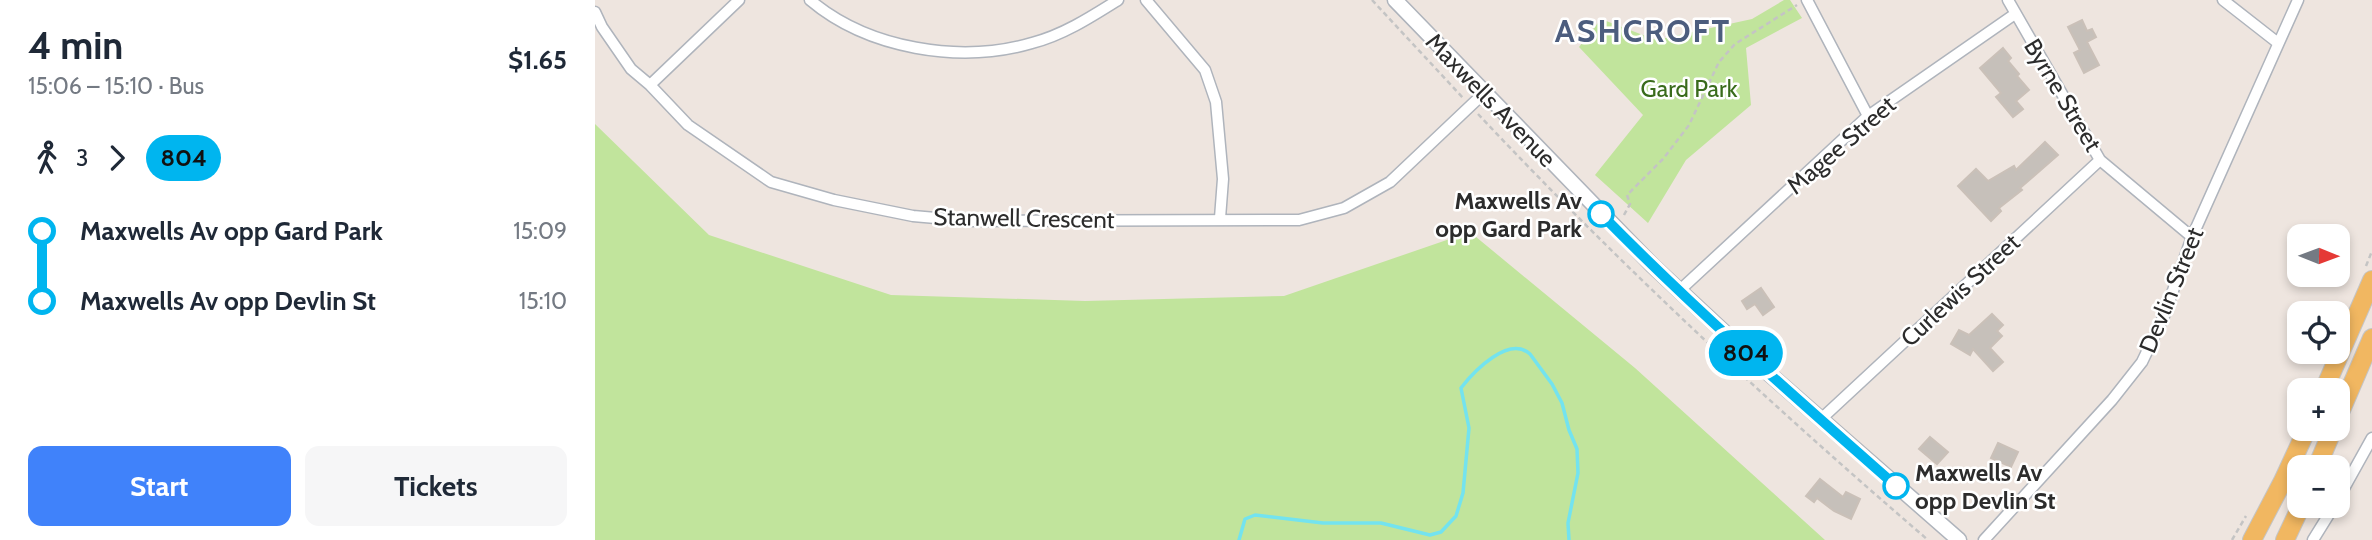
<!DOCTYPE html>
<html lang="en">
<head>
<meta charset="utf-8">
<style>
	body { margin:0; font-family:Cabin,sans-serif; background:#f6f6f7; color:#1f2937; height:100vh; display:flex; flex-direction:column; font-size:26px; white-space:nowrap }
	* { box-sizing:border-box; margin:0 }
	p { font-size:23px; color:#747a83 }
	.icon { flex:none; width:38px; height:38px; fill:none; stroke:currentColor; stroke-width:2; stroke-linecap:round; stroke-linejoin:round }
	.map { position:relative; flex:1; overflow:hidden }
	.sheet { display:flex; flex-direction:column; background:#fff; width:595px }
	.sheet>* { flex:none }
	.badge { padding:0 14px; border-radius:23px; font-size:24px; line-height:46px }
	.needle { width:46px; rotate:91deg }
	.controls { position:absolute; left:1692px; top:224px; display:grid; gap:14px }
	.controls a { display:grid; place-items:center; width:63px; height:63px; border-radius:14px; background:#fff; box-shadow:0 4px 10px #0003; font-size:35px }
	.map>.badge { position:absolute; translate:-50% -50%; box-shadow:0 0 0 4px #fff }
	.legs { display:flex; align-items:center; gap:10px; height:77px; padding:0 28px; font-size:23px }
	.legs p { margin-inline-start:auto }
	.headline { display:flex; align-items:center; justify-content:space-between; height:119px; padding:0 28px }
	h1 { font-size:38px; font-weight:800; line-height:52px }
	.primary-button { display:flex; gap:14px; margin-top:auto; padding:14px 28px }
	.primary-button a { flex:1; height:80px; border-radius:14px; background:#4082fa; color:#fff; font-size:28px; font-weight:800; line-height:80px; text-align:center }
	.primary-button a+a { background:#f6f6f7; color:#1f2937 }
	ul { padding:0 28px; list-style:none }
	li { display:flex; align-items:center; gap:24px; height:70px; font-size:26px }
	li i { display:grid; place-items:center; width:10px; height:100%; margin:0 9px; background:currentColor }
	li i::after { content:''; width:18px; height:18px; margin:-9px; border:5px solid; border-radius:50%; background:#fff }
	li p { margin-inline-start:auto }
	li:first-child i { background:linear-gradient(#0000 50%,currentColor 0) }
	li:last-child i { background:linear-gradient(currentColor 50%,#0000 0) }
	main { display:flex; flex:1; min-height:0 }
	.map>svg:first-child { display:block }
</style>
</head>
<body>
<main>
<section class="sheet">
<div class="headline"><div><h1>4 min</h1><p>15:06 – 15:10 · Bus</p></div><b>$1.65</b></div>
<div class="legs"><svg class="icon" aria-label="walk" viewBox="0 0 24 24"><circle cx="13" cy="4" r="2"/><path d="M13 8l-2 6 4 7M11 14l-3 7M7 12l3-4h3l4 4"/></svg>3<svg class="icon" aria-label="forward" viewBox="0 0 24 24"><path d="M9 5l7 7-7 7"/></svg><b class="badge" style="background:#00b5ef;color:#111">804</b></div>
<ul>
<li><i style="color:#00b5ef"></i><b>Maxwells Av opp Gard Park</b><p>15:09</p></li>
<li><i style="color:#00b5ef"></i><b>Maxwells Av opp Devlin St</b><p>15:10</p></li>
</ul>
<div class="primary-button"><a>Start</a><a>Tickets</a></div>
</section>
<div class="map">
<svg width="1777" height="540" viewBox="0 0 1777 540">
	<rect width="100%" height="100%" fill="#eee5df"/>
	<path fill="#c1e49c" d="M1189 0H1195L1207 18 1151 48 1156 105 1091 160 1053 223 1000 175 1048 115 984 47 1006 19 1061 40 1157 19Z
		M0 124 114 235 296 295 490 301 689 296 875 232 1040 368 1230 540H0Z"/>
	<g fill="none" stroke-linecap="round" stroke-linejoin="round">
		<path stroke="#73e3ef" stroke-width="3.5" d="M644 540 650 519 660 515 728 523H786L835 535 846 532 861 516 868 493 874 428 866 388C879 371 914 335 935 354L957 384 967 403 974 430 982 449 983 473 973 523 974 540"/>
	</g>
	<path fill="#c6c0ba" stroke="#cac0b8" stroke-width="2" d="M1487 20 1492 31 1497 29 1501 37 1492 42 1504 65 1489 73 1479 53 1485 50 1473 27Z
		M1408 48 1416 58 1413 61 1424 74 1422 76 1434 90 1421 101 1428 109 1418 117 1401 97 1406 93 1385 68Z
		M1450 142 1463 155 1425 188 1427 190 1404 208 1406 211 1396 221 1363 186 1381 169 1393 181 1419 166 1421 170Z
		M1166 288 1179 307 1168 315 1160 304 1152 309 1147 301Z
		M1397 314 1408 325 1402 331 1407 336 1395 348 1408 362 1398 371 1378 349 1375 355 1356 344 1364 330 1374 335Z
		M1335 437 1353 452 1342 464 1324 449Z
		M1403 443 1423 452 1416 467 1396 458Z
		M1225 479 1248 497 1251 492 1265 499 1256 519 1239 511 1222 498 1219 502 1211 496Z"/>
	<g fill="none" stroke-linecap="round" stroke-linejoin="round">
		<defs>
			<path id="minor" d="M215 0C273 49 365 64 437 43 468 35 496 17 523 0
				M551 0 610 70 621 102 628 179 625 218
				M1212 0 1273 116
				M1413 0 1505 160 1597 237
				M1628 0 1683 43
				M0 12 7 27 36 69 55 85 93 125 176 182 239 200 318 216 375 221 704 220 749 208 795 182 889 93
				M55 85 144 0
				M1085 290 1273 116 1420 14
				M1225 420 1505 160
				M1743 499 1777 438
				M1389 540 1517 400 1547 362 1569 316 1597 237 1703 0
				M1718 540 1739 506"/>
			<path id="tertiary" d="M800 0 1058 266 1171 371 1364 540"/>
			<path id="primary" d="M1729 390 1777 280
				M1743 417 1777 338
				M1722 467 1738 429
				M1657 540 1688 481 1712 429
				M1690 540 1706 506"/>
		</defs>
		<use href="#minor" stroke="#afb4bc" stroke-width="13"/>
		<use href="#tertiary" stroke="#afb4bc" stroke-width="17"/>
		<use href="#primary" stroke="#c4c4c4" stroke-width="20"/>
		<path stroke="#c4c4c4" stroke-width="2.5" stroke-dasharray="5 3.5" stroke-linecap="butt" d="M777 0 869 99
			M883 114C1025 265 1176 405 1333 540
			M1029 215 1035 204 1032 195 1068 159 1094 125 1124 62 1140 44 1202 5
			M1771 266 1777 251
			M1637 540 1651 516"/>
		<use href="#minor" stroke="#fff" stroke-width="10"/>
		<use href="#tertiary" stroke="#fff" stroke-width="14"/>
		<use href="#primary" stroke="#f1b761" stroke-width="18"/>
	</g>
	<g fill="none" stroke-linecap="round" stroke-linejoin="round">
		<defs>
			<path id="line-1" d="M1006 214C1100 310 1201 398 1301 486"/>
		</defs>
		<use href="#line-1" stroke="#fff" stroke-width="16"/>
		<use href="#line-1" stroke="#00b5ef" stroke-width="10"/>
	</g>
	<g fill="#fff" stroke="#00b5ef" stroke-width="3.5">
		<circle cx="1006" cy="214" r="12"/>
		<circle cx="1301" cy="486" r="12"/>
	</g>
	<g text-anchor="middle" dominant-baseline="central" stroke-width="5" stroke-linejoin="round" paint-order="stroke">
		<g font-size="24" fill="#396b1b" stroke="#fff">
			<text x="1094" y="88">Gard Park</text>
		</g>
		<g font-size="24" fill="#2c2c2c" stroke="#fff">
			<text transform="translate(1468 95) rotate(59)">Byrne Street</text>
			<text transform="translate(896 100) rotate(46)">Maxwells Avenue</text>
			<text transform="translate(1246 145) rotate(-41)">Magee Street</text>
			<text transform="translate(429 218) rotate(1)">Stanwell Crescent</text>
			<text transform="translate(1365 290) rotate(-43)">Curlewis Street</text>
			<text transform="translate(1576 290) rotate(-68)">Devlin Street</text>
		</g>
		<g font-size="24" font-weight="bold" fill="#2c2c2c" stroke="#fff" text-anchor="end">
			<text x="987" y="200">Maxwells Av<tspan x="987" dy="28">opp Gard Park</tspan></text>
			<text x="1320" y="472" text-anchor="start">Maxwells Av<tspan x="1320" dy="28">opp Devlin St</tspan></text>
		</g>
		<g font-size="32" font-weight="bold" letter-spacing="2" fill="#4c5d7e" stroke="#fff">
			<text x="1048" y="30">ASHCROFT</text>
		</g>
	</g>
</svg>
<div class="controls">
<a><svg class="needle" viewBox="-14 -14 28 28"><path d="M0-13l5 13h-10z" fill="#e53935"/><path d="M0 13l5-13h-10z" fill="#747a83"/></svg></a>
<a><svg class="icon" aria-label="locate" viewBox="0 0 24 24"><circle cx="12" cy="12" r="6"/><path d="M12 2v4M12 18v4M2 12h4M18 12h4"/></svg></a>
<a>+</a>
<a>−</a>
</div>
<b class="badge" style="left:1151px;top:353px;background:#00b5ef;color:#111">804</b>
</div>
</main>
</body>
</html>
